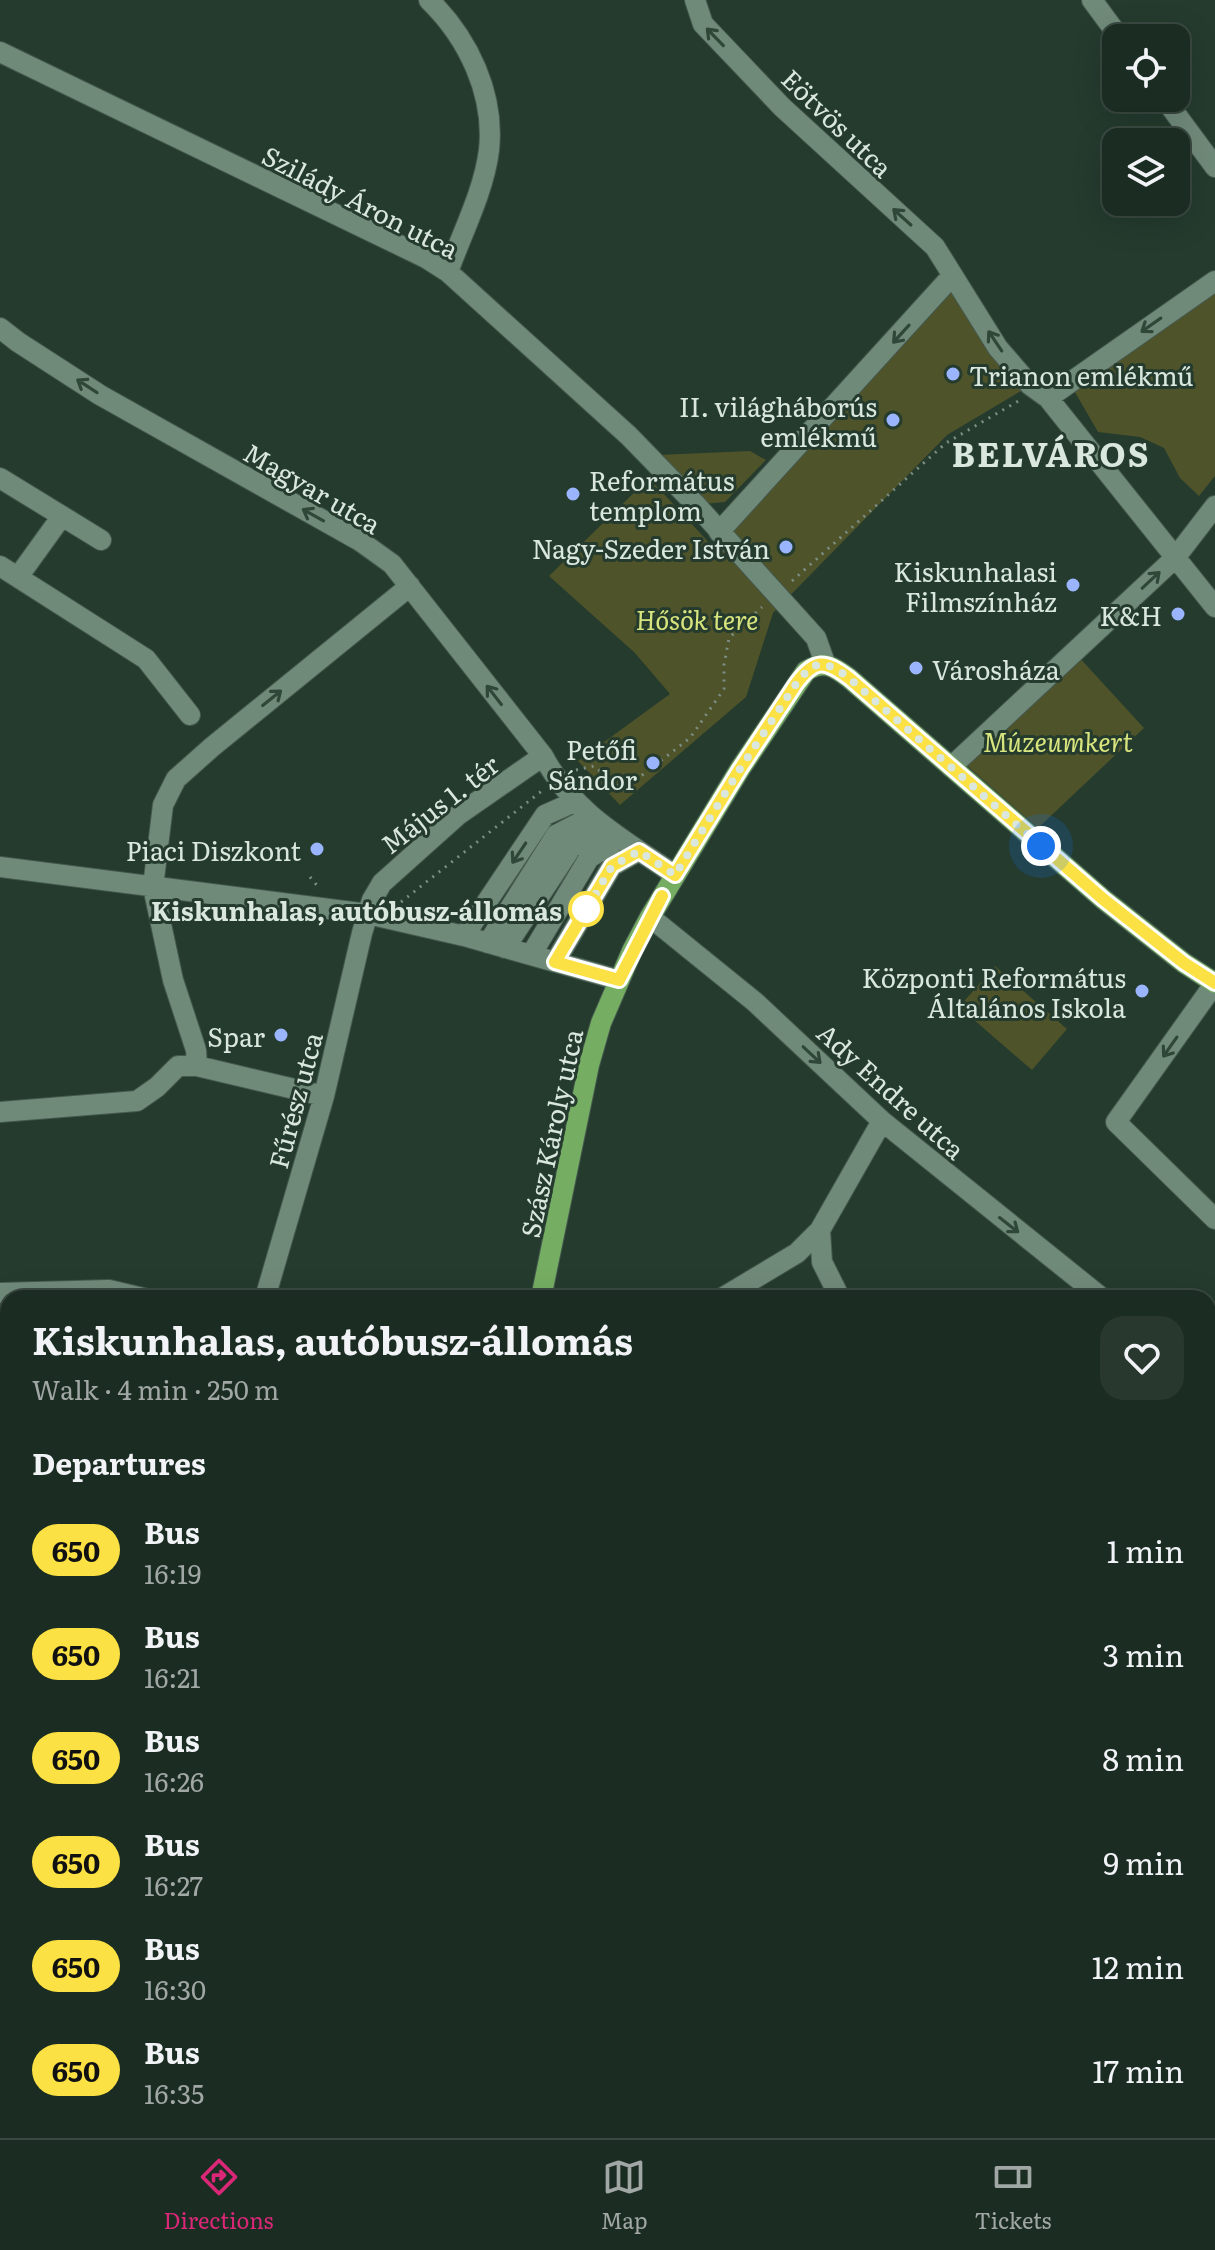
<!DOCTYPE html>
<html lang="en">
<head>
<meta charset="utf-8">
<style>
	body { margin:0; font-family:Literata,serif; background:#28382f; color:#f1f3f6; height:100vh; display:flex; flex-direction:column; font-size:30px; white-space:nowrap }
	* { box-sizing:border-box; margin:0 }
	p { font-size:26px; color:#a0a7a5 }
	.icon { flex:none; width:44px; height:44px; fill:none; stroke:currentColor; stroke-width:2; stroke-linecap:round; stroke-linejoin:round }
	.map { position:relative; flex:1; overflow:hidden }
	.side { position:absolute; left:0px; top:1290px; width:1216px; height:848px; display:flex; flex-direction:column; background:#1b2c22; border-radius:24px 24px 0 0; box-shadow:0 8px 32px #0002,0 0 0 2px #394840 }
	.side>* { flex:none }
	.badge { padding:0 16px; border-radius:26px; font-size:28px; line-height:52px }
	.tools { position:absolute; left:1102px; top:24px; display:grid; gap:16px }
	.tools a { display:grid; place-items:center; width:88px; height:88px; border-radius:16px; background:#1b2c22; box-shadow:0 8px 32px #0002,0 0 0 2px #394840; font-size:40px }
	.you { position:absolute; width:40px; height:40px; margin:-20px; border:6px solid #fff; border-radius:50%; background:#1a73e8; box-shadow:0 0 0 12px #1a73e833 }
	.map>.badge { position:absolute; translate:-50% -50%; box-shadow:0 0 0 4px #fff }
	h2 { padding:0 32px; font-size:30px; line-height:72px }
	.round { display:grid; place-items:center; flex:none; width:84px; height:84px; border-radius:24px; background:#28382f }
	.head { display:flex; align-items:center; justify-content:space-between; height:136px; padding:0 32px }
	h1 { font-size:38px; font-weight:700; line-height:60px }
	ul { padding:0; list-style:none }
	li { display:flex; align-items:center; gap:24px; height:104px; padding:0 32px }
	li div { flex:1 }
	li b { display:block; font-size:30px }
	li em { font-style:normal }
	li .badge { min-width:88px; font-weight:700; text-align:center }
	.dock { display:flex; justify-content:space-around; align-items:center; height:112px; border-top:2px solid #394840; background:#1b2c22; font-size:22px; color:#a0a7a5 }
	.dock a { display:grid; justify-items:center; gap:4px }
	.dock .active { color:#db2777 }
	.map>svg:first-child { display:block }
</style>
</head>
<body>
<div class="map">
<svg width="1215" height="2138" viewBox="0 0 1215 2138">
	<rect width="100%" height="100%" fill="#243b2e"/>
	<path fill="#4e532a" d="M951 287 1021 391 947 435 773 613 746 697 620 805 578 761 670 694 635 653 549 576 649 478 715 549Z
		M1215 290V476L1199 496 1180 478 1164 448 1140 437 1098 432 1072 387Z
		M750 451 766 460 725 502 704 504 658 455Z
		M1077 655 1144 728 1038 828 964 763Z
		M995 966 1067 1029 1032 1070 959 1007Z
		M0 1924 8 1930V2130H118L115 2138H0Z"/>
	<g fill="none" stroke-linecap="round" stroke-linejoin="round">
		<defs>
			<path id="minor" d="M429 0C468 38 495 94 489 150 484 191 462 233 448 272
				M695 0 703 24 782 107 935 247 998 348 1030 385 1048 398 1215 607
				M1092 0 1120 38
				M0 52 426 258 448 272 629 436 697 506 816 638 825 663
				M1164 98 1215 167
				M0 328 18 342 100 395 360 541 392 564 543 756C574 814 623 839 675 875
				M1048 398 1215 281
				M0 478 101 540
				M719 532 952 276
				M0 566 146 659 190 715
				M18 577 62 516
				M951 767 1175 558 1215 506
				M0 867 368 914 464 936 619 980
				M650 917 755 1002 882 1121 1102 1298
				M464 936 545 815 574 802
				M488 943 556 835 591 817
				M505 948 571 848 605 828
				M531 955 589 858 620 838
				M555 962 612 866 639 851
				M1215 983 1116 1122 1215 1219
				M197 1066 196 1050 173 980 153 887 163 805 176 779 212 747 410 586
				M0 1112 137 1101 157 1087 178 1066H197L324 1096
				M0 1293 109 1290 143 1298
				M265 1298 324 1096 362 933 372 900 382 883 458 815 543 756
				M722 1298 797 1253 820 1230
				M840 1298 822 1262 820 1230 882 1121
				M1208 1382 1215 1387
				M0 1549 8 1548
				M1208 1616 1215 1605
				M1208 1908 1215 1911
				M1208 2100 1215 2103
				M603 2130 625 2136 626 2130
				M482 2138 485 2130
				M786 2138 788 2130
				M889 2138 894 2130"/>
			<path id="major" d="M541 1298 589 1065 601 1023 632 951 650 917 740 769 806 671C824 660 833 666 849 678L1103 899 1184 963 1215 983
				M359 2138 361 2130"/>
		</defs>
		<use href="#minor" stroke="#45594e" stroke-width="22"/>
		<use href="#major" stroke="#45594e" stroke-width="22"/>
		<path stroke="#7c8e83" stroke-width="3" stroke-dasharray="2 6" stroke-linecap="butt" d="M792 581 946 443 1020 400
			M576 770 594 766 623 790 690 738 724 689V665L729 638 762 607
			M310 877 320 889
			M401 902 543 790
			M0 1699 8 1693"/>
		<use href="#minor" stroke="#708a7a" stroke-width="20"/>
		<use href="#major" stroke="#75ad62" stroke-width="20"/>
	</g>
	<defs><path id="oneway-shaft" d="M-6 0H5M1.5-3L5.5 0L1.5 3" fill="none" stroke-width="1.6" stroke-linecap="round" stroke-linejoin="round" transform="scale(2)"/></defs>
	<g stroke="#2f4739">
		<use href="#oneway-shaft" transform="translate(715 37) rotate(-134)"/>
		<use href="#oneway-shaft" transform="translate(902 217) rotate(-138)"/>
		<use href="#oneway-shaft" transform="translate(1151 325) rotate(145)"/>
		<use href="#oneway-shaft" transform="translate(901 334) rotate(132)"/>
		<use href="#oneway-shaft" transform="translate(995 341) rotate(-124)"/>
		<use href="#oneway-shaft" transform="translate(87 386) rotate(-147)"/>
		<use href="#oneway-shaft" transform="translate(313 515) rotate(-151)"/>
		<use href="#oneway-shaft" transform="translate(1151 580) rotate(-43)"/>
		<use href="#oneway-shaft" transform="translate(494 695) rotate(-128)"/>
		<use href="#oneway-shaft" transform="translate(272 698) rotate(-39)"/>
		<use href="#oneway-shaft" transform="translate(519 853) rotate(124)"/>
		<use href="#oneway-shaft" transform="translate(1170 1047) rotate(125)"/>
		<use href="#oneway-shaft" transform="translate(812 1055) rotate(43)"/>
		<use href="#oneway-shaft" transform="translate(1009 1225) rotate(38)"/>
	</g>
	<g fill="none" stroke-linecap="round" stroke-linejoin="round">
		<defs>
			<path id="line" d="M662 896 619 980 555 962 612 866 639 851 675 875 740 769 796 684C815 658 825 660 849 678L1103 899 1184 963 1215 983"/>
		</defs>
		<use href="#line" stroke="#fff" stroke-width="18"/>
		<use href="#line" stroke="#fbe143" stroke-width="12"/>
		<path stroke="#d9e7de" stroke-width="8" stroke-dasharray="0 14.4" d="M586 909 584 914 612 866 639 851 675 875 740 769 796 684C815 658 825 660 849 678L1041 846"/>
	</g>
	<g fill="#9ab5fd" stroke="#243b2e" stroke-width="3">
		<circle cx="953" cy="374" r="8"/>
		<circle cx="893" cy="420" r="8"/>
		<circle cx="573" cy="494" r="8"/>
		<circle cx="786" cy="547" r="8"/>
		<circle cx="1073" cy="585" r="8"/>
		<circle cx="1178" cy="614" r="8"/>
		<circle cx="916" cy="668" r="8"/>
		<circle cx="653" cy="763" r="8"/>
		<circle cx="317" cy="849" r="8"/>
		<circle cx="1142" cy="991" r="8"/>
		<circle cx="281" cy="1035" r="8"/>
	</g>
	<circle fill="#fff" stroke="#fbe143" stroke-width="4" cx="586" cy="909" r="16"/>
	<g text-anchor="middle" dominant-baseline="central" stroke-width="6" stroke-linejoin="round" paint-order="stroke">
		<g font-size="26" fill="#d9e7de" stroke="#243b2e">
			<text transform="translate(838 122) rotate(44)">Eötvös utca</text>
			<text transform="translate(361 201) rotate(27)">Szilády Áron utca</text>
			<text transform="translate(313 487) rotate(30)">Magyar utca</text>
			<text transform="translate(439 803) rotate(-38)">Május 1. tér</text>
			<text transform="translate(892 1090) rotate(42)">Ady Endre utca</text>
			<text transform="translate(294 1100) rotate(-75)">Fűrész utca</text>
			<text transform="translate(550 1133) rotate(-78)">Szász Károly utca</text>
		</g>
		<g font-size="26" fill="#d9e7de" stroke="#243b2e" text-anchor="end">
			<text x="969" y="374" text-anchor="start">Trianon emlékmű</text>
			<text x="877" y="405">II. világháborús<tspan x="877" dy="30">emlékmű</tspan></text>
			<text x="589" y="479" text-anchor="start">Református<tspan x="589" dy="30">templom</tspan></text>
			<text x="770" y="547">Nagy-Szeder István</text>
			<text x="1057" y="570">Kiskunhalasi<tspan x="1057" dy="30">Filmszínház</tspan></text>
			<text x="1162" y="614">K&amp;H</text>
			<text x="932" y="668" text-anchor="start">Városháza</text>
			<text x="637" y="748">Petőfi<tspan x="637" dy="30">Sándor</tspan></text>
			<text x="301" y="849">Piaci Diszkont</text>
			<text x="1126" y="976">Központi Református<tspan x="1126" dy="30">Általános Iskola</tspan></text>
			<text x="265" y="1035">Spar</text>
		</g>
		<g font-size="26" font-style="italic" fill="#d8e47d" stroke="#243b2e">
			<text x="697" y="618">Hősök tere</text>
			<text x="1058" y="740">Múzeumkert</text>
		</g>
		<g font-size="26" font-weight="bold" fill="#d9e7de" stroke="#243b2e" text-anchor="end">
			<text x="562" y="909">Kiskunhalas, autóbusz-állomás</text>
		</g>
		<g font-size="34" font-weight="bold" letter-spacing="2" fill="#d9e7de" stroke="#243b2e">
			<text x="1051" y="452">BELVÁROS</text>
		</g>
	</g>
</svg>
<div class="tools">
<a><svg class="icon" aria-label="locate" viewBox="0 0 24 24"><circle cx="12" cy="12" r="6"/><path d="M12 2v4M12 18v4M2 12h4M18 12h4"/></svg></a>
<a><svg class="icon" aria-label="layers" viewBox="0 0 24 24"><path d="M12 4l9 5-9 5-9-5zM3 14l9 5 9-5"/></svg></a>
</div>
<div class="you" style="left:1041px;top:846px"></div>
<section class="side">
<div class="head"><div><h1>Kiskunhalas, autóbusz-állomás</h1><p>Walk · 4 min · 250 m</p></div><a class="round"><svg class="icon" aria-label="heart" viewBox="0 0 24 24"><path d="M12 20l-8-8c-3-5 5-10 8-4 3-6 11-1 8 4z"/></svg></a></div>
<h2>Departures</h2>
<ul>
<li><span class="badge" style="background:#fbe143;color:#111">650</span><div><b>Bus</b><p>16:19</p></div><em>1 min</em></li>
<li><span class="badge" style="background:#fbe143;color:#111">650</span><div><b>Bus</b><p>16:21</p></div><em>3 min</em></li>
<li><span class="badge" style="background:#fbe143;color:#111">650</span><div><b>Bus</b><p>16:26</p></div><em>8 min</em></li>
<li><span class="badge" style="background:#fbe143;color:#111">650</span><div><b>Bus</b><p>16:27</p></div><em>9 min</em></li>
<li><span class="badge" style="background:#fbe143;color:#111">650</span><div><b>Bus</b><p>16:30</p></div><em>12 min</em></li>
<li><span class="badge" style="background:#fbe143;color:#111">650</span><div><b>Bus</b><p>16:35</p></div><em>17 min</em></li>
</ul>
</section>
</div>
<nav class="dock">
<a class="active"><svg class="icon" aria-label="directions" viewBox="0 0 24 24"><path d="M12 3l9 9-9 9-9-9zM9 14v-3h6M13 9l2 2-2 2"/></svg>Directions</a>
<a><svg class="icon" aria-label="map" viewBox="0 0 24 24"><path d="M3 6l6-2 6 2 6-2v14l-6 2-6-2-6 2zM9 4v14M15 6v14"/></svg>Map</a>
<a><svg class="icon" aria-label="tickets" viewBox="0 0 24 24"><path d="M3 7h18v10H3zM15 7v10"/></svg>Tickets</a>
</nav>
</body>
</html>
